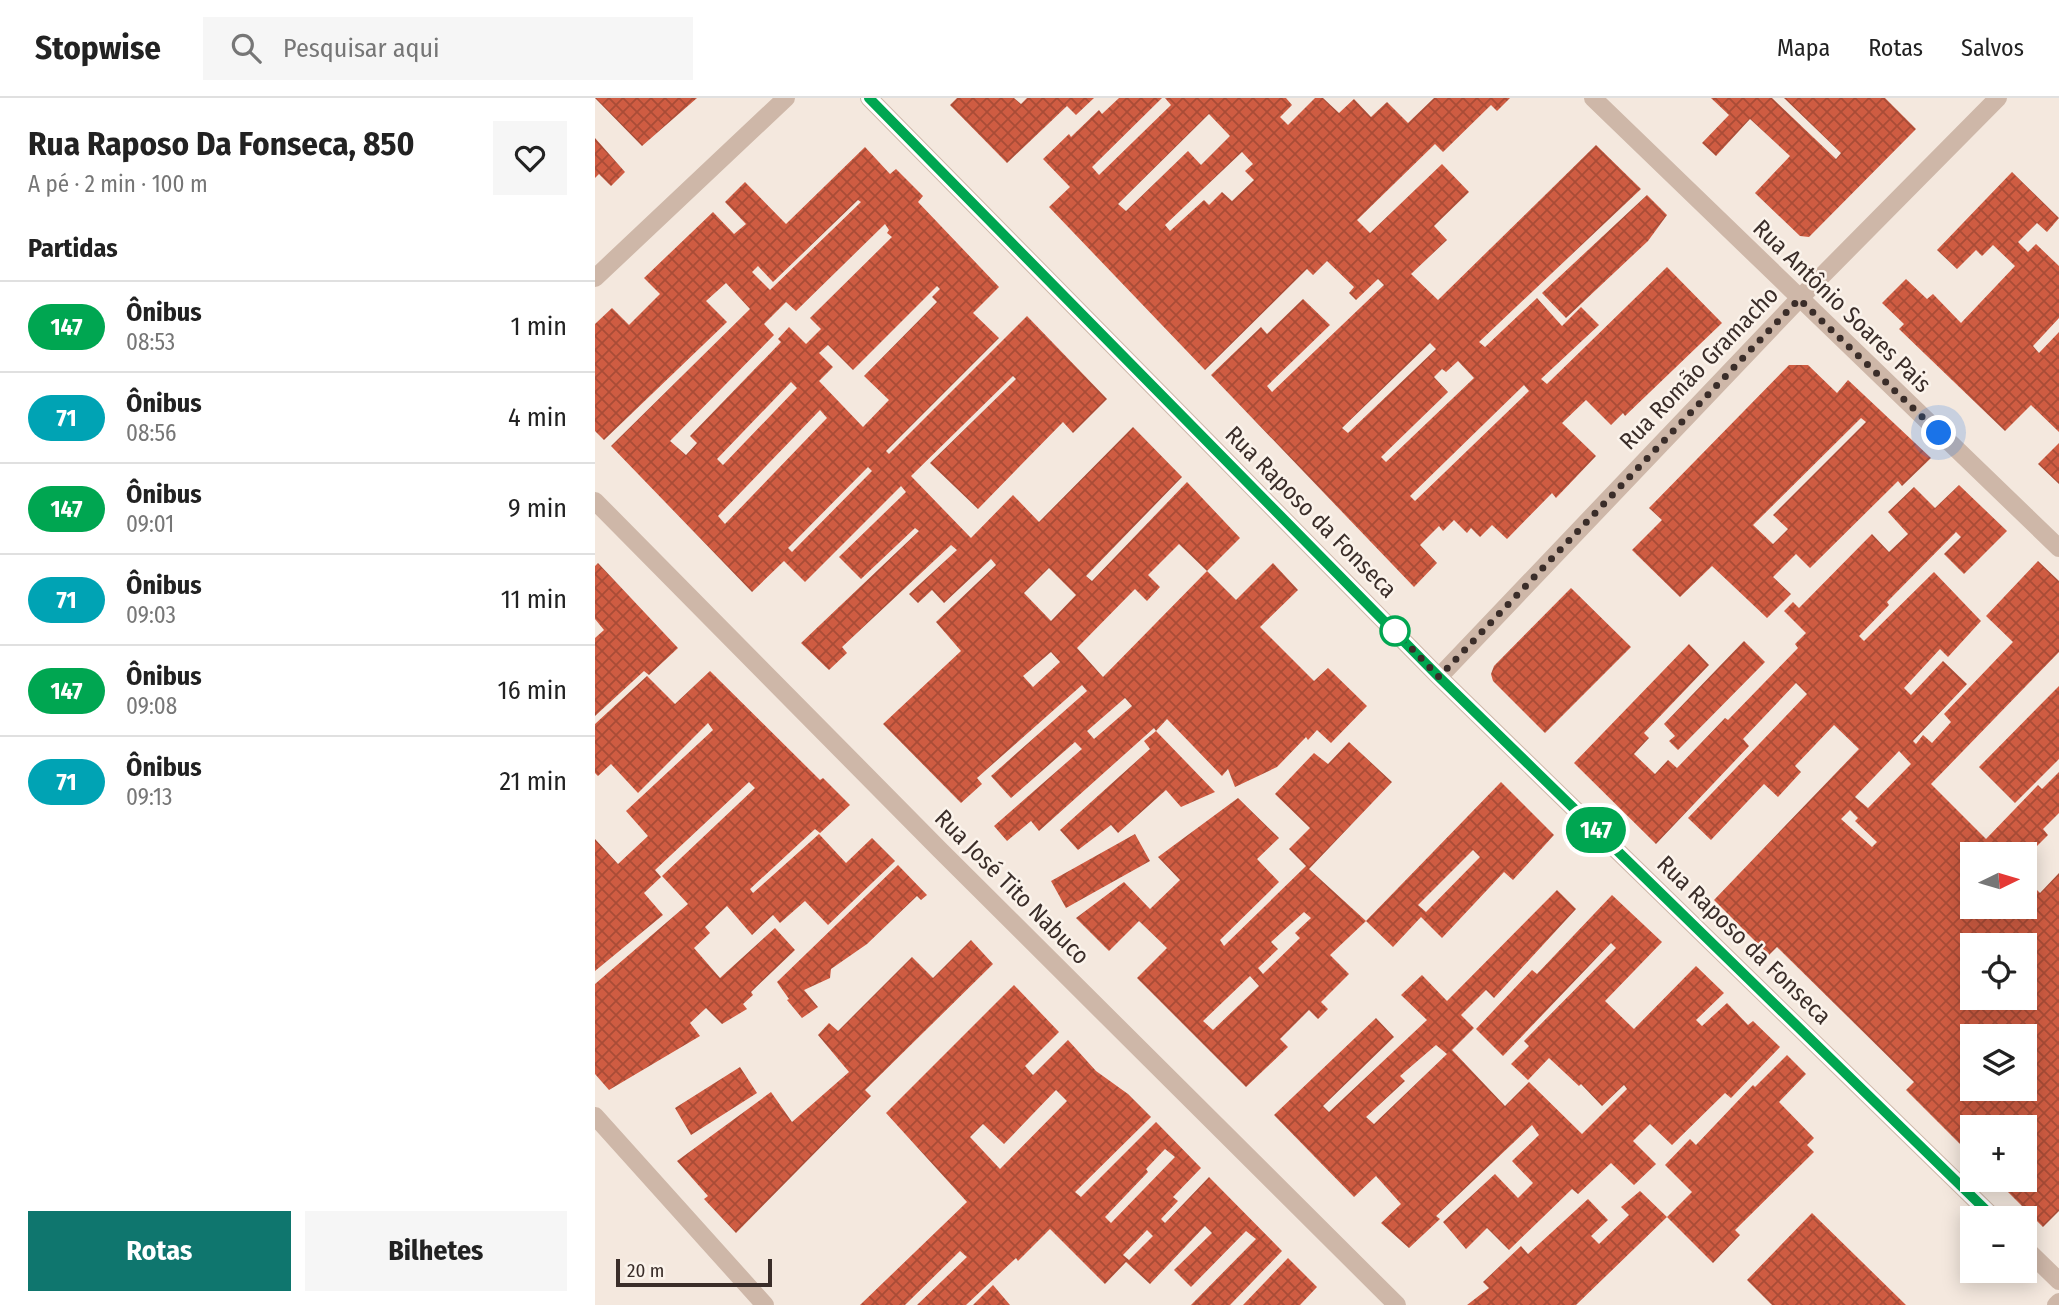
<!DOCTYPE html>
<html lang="pt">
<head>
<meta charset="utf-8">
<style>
	body { margin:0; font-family:"Fira Sans Condensed",sans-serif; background:#f6f6f6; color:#222; height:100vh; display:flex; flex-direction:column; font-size:26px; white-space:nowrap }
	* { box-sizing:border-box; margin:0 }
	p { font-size:23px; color:#767676 }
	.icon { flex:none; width:38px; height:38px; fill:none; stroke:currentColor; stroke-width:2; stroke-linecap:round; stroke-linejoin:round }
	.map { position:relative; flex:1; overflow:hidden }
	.drawer { display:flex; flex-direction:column; background:#fff; width:595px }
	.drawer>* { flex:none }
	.badge { padding:0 14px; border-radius:23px; font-size:24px; line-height:46px }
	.needle { width:46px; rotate:85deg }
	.buttons { position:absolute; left:1365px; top:744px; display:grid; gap:14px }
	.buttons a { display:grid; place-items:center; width:77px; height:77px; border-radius:0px; background:#fff; box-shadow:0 4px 18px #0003; font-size:35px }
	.scale { position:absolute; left:21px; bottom:18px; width:156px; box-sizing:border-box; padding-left:7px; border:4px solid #3a2d29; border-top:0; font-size:19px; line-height:24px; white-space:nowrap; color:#3a2d29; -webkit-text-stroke:5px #fbf3eb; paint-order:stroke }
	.you { position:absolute; width:35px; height:35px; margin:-18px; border:5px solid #fff; border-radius:50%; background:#1a73e8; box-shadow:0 0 0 10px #1a73e833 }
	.map>.badge { position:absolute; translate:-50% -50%; box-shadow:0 0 0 4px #fff }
	h2 { padding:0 28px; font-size:26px; line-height:63px }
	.round { display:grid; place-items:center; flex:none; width:74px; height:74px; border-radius:0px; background:#f6f6f6 }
	.headline { display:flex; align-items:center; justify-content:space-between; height:119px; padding:0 28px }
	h1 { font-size:33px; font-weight:700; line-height:52px }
	.primary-button { display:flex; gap:14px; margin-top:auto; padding:14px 28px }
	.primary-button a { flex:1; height:80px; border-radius:0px; background:#0f766e; color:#fff; font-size:28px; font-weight:700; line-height:80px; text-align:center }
	.primary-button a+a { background:#f6f6f6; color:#222 }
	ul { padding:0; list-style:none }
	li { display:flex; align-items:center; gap:21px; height:91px; padding:0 28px; border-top:2px solid #e0e0e0 }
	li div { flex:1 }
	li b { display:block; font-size:26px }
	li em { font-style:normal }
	li .badge { min-width:77px; font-weight:700; text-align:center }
	header { display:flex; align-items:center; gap:42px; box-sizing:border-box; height:98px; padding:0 35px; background:#fff; border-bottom:2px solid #e0e0e0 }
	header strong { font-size:33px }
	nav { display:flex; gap:38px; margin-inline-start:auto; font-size:24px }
	.search { width:490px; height:63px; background:#f6f6f6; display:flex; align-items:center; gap:18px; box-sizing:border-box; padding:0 24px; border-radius:0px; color:#767676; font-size:26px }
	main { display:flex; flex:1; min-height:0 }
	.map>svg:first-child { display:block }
</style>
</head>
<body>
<header>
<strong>Stopwise</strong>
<div class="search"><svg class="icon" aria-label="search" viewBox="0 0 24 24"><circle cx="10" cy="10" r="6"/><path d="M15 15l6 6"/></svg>Pesquisar aqui</div>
<nav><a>Mapa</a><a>Rotas</a><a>Salvos</a></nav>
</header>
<main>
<section class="drawer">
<div class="headline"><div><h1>Rua Raposo Da Fonseca, 850</h1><p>A pé · 2 min · 100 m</p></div><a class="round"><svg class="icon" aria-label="heart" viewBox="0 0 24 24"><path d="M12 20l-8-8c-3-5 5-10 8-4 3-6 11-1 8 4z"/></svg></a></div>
<h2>Partidas</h2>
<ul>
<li><span class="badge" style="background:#00a651;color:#fff">147</span><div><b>Ônibus</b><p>08:53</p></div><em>1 min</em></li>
<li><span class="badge" style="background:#00a3b4;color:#fff">71</span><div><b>Ônibus</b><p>08:56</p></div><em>4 min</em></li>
<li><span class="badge" style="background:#00a651;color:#fff">147</span><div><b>Ônibus</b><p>09:01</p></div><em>9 min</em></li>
<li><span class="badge" style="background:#00a3b4;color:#fff">71</span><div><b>Ônibus</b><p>09:03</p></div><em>11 min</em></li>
<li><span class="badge" style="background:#00a651;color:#fff">147</span><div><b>Ônibus</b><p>09:08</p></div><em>16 min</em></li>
<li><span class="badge" style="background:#00a3b4;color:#fff">71</span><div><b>Ônibus</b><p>09:13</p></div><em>21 min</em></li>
</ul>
<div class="primary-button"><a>Rotas</a><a>Bilhetes</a></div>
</section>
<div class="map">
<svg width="1464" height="1207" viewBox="0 0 1464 1207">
	<defs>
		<pattern id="building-cross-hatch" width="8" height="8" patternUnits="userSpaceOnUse" patternTransform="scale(1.75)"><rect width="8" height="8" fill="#cf5c42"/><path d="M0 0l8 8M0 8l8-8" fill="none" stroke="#a94c37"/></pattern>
	</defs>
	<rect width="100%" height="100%" fill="#f4e8de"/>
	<path fill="url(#building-cross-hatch)" fill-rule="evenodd" d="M0 0H102L47 48Z
		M362 0H419L426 6 432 0H499L481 17 472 8 412 65 355 7Z
		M524 0H567L497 69 504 77 576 7 570 0H691L697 7 685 19 693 27 720 0H728L744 15 759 1 776 19 792 4 813 25 839 0H915L902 13 896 7 848 54 840 46 762 122 775 135 847 66 874 94 839 128 852 142 816 176 843 202 1001 47 1046 91 884 244 890 249 942 200 967 228 986 209 1004 227 946 281 952 286 1072 169 1127 225 1030 318 1028 315 1016 327 991 302 967 325 1001 358 961 400 957 395 912 441 897 427 885 439 876 430 872 435 859 422 848 433 844 428 825 447 842 465 819 489 616 277 666 229 672 236 708 201 735 227 672 288 677 294 789 187 783 181 761 202 754 195 759 189 732 163 718 177 712 171 610 272 454 109 475 89 448 61 474 36 476 39 504 12 507 16ZM614 16 635 38 606 67 593 53 531 113 523 106ZM647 54 658 66 650 73 659 82 637 103 627 94 614 107 609 102 575 133 570 127ZM835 245 841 251 753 335 747 330ZM863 263 879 280 791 364 786 359 853 294 839 279 847 271 851 274ZM929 287 934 293 820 403 815 398Z
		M1116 0H1177L1241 61 1246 55 1189 0H1290L1321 31 1214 139 1205 138 1160 95 1195 58 1155 21 1121 58 1107 45 1134 17Z
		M0 40 30 74 16 88 4 76 0 80Z
		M270 49 295 76 301 71 328 98 323 104 404 189 378 215 404 240 291 353 294 356 432 218 512 301 478 335 468 324 383 411 335 365 421 281 418 278 316 378 376 440 418 397 444 424 538 329 587 379 491 478 497 483 592 384 645 440 612 473 584 446 553 477 565 489 552 503 540 491 482 550 508 579 612 473 641 502 678 465 703 492 665 529 719 583 733 570 772 608 736 645 722 632 713 642 711 639 682 669 640 689 633 671 627 678 572 621 561 633 559 630 444 733 436 723 412 743 399 728 487 651 480 644 416 700 396 678 492 593 487 587 382 680 387 686 366 705 288 626 366 553 341 524 401 467 396 461 349 505 337 492 323 505 314 496 362 452 356 447 247 549 252 555 234 572 206 545 324 433 320 430 266 481 244 459 311 394 306 388 210 484 189 463 157 494 16 348 155 211 131 185 111 203 132 224 9 342 0 333V226L17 210 34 227 65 196 49 180 118 114 139 136 151 126 130 104 150 84 191 126ZM263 102 266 104 175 192 157 174 163 168 178 184ZM290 126 294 132 292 135 297 139 215 220 226 231 211 246 194 229 183 241 186 244 95 338 102 345 91 357 75 343 179 237 169 226 191 204 201 213ZM342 188 345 191 337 199 342 204 269 278 294 302 268 329 224 283 238 269 224 255 233 247 258 272ZM196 284 202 290 128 367 122 361ZM225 312 232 320 130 426 123 418ZM273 369 277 373 197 454 193 450ZM454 470 481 497 456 523 429 495ZM456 554 465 564 438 589 428 578ZM530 600 537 608 499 641 492 633Z
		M1417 74 1464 120 1452 134 1442 125 1423 144 1433 154 1441 146 1464 168V220L1438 248 1444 255 1464 234V334L1436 307 1410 333 1304 231 1309 226 1287 205 1311 181 1332 201 1338 196 1366 225 1420 168 1398 147 1387 158 1381 152 1362 171 1342 152Z
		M1052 97 1072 117 1053 143 971 220 947 195Z
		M1194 267H1213L1242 295 1253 282 1336 360 1307 388 1303 383 1215 470 1201 456 1178 479 1196 496 1172 520 1117 468 1085 499 1037 452 1067 422 1054 410ZM1266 320 1271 324 1178 417 1193 431 1178 446 1158 427Z
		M1464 345V386L1443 366Z
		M1364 387 1412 433 1369 476 1349 456 1366 439 1361 434 1292 504 1294 507 1264 538 1269 543 1339 474 1386 523 1353 559 1345 551 1309 590 1316 597 1348 563 1372 586 1318 643 1321 646 1328 637 1337 645 1356 624 1349 616 1418 544 1391 518 1443 463 1464 483V554L1336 686 1391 741 1443 687 1447 691 1464 674V715L1448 731 1453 737 1430 760V756H1377V808H1430V780L1445 795 1464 775V1113L1448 1129 1401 1082H1430V1029H1377V1058L1311 992 1319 984 1182 849 1174 857 1119 802 1264 651 1239 627 1200 668 1206 674 1183 699 1169 686 1116 742 1093 720 1212 596 1201 585 1148 641 1154 648 1061 746 979 665 1094 546 1114 567 1049 635 1054 640 1039 656 1060 676 1073 662 1082 670 1130 620 1133 622 1203 550 1200 546 1211 535 1189 513 1198 504 1204 510 1277 436 1294 454 1313 436 1293 414 1319 389 1340 410ZM1304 653 1316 666 1273 710 1260 699ZM1255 712 1263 720 1260 723 1282 744 1277 749 1246 721ZM1377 847H1430V900H1377ZM1377 938H1430V990H1377Z
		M3 465 83 550 54 577 49 573 0 618V540L9 532 0 521V468Z
		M976 490 1036 549 950 635 898 583 896 576 899 568Z
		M1149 543 1170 564 1083 652 1074 643 1080 638 1069 626Z
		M115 573 225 682 228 680 255 707 225 735 220 731 155 791 158 795 224 736 251 765 277 740 300 763 233 827 210 803 185 825 178 817 157 837 132 808 110 829 115 835 99 850 125 880 180 830 200 852 156 894 158 897 148 906 152 911 127 926 111 910 95 925 105 938 14 992 0 976V886L93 806 67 778 160 690 154 684 60 772 66 779 49 795 68 817 0 873V741L23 766 53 738 31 713 118 632 113 625 43 695 16 666 3 678 0 675V626L52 578 80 606Z
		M1464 588V661L1420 705 1384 669Z
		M561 633 620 694 586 709 571 692 523 735 516 727 483 752 465 732 555 651 549 643Z
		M754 644 797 684 714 771 771 823 735 857 754 876 726 904 733 911 723 921 714 912 685 941 693 949 651 989 542 880 572 850 544 823 514 853 481 820 529 784 555 811 585 782 563 759 643 700 684 740 662 761 684 784 625 842 629 848 711 768 694 751 715 730 680 696 719 655 733 666ZM709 814 716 820 700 835 705 840 668 876 663 870 683 851 676 844ZM655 878 664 888 618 932 608 923Z
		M906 684 959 737 918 782 909 774 847 840 826 819 798 849 771 823ZM878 752 885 759 831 814 823 807Z
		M540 736 555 763 471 810 456 783Z
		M303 767 332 797 326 802 322 798 272 846 236 871 235 880 209 892 223 909 207 920 192 902 194 901 182 884Z
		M962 792 981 811 899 900 891 892 866 917 879 930 857 952 910 1008 934 984 987 1036 1032 991 1029 987 1007 1008 986 986 984 988 954 960 933 982 916 966 934 948 929 943 1021 850 1016 845 908 958 881 931 937 872 942 876 1017 797 1067 844 1010 903 1039 931 1101 868 1129 895 1101 922 1107 928 1132 905 1153 927 1158 923 1185 949 1136 1000 1130 995 1077 1047 1055 1026 1038 1043 1061 1066 1039 1087 1016 1065 983 1096 977 1091 914 1152 892 1130 871 1151 848 1124 900 1076 923 1100 938 1085 917 1063 944 1037 937 1027 841 1118 845 1121 814 1150 786 1125 806 1106 781 1078 759 1099 679 1017 781 920 799 939 728 1008 734 1014 832 922 806 897 827 877 852 903ZM841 947 852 956 779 1026 771 1019 810 983 805 978Z
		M376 842 398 866 270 992 276 998 141 1135 109 1101 113 1098 82 1063 176 994 197 1024 254 974 223 937 234 925 243 933 317 859 338 880Z
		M419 887 464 934 430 968 438 977 473 942 501 973 533 996 556 1019 480 1094 486 1099 561 1024 606 1070 578 1099 583 1103 566 1121 570 1125 614 1079 687 1153 635 1207H596L661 1141 651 1133 596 1189 579 1172 617 1135 610 1128 555 1186 531 1164 510 1186 455 1131 423 1163 421 1160 371 1207H322L372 1159 365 1153 310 1207H265L372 1104 291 1015ZM461 992 472 1003 405 1071 375 1039 388 1026 409 1046ZM570 1051 580 1059 516 1125 510 1119 553 1074 551 1071ZM552 1132 558 1138 534 1162 528 1157Z
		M1192 957 1211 976 1184 1004 1219 1040 1212 1047 1219 1054 1140 1132 1145 1137 1118 1165 1072 1119 1097 1094 1070 1067 1095 1041 1101 1047 1158 987 1160 989Z
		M145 969 162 995 96 1037 80 1010Z
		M1045 1093 1072 1119 981 1207H872L894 1190 888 1184 926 1148 933 1156 993 1101 1013 1122 996 1138 1004 1146 1034 1117 1026 1109Z
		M1217 1115 1218 1116 1311 1207H1177L1152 1182Z
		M693 1160 722 1189 705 1207H648Z
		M398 1187 415 1207H378Z"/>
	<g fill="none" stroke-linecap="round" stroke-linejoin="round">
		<path stroke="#ceb7a8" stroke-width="18" d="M274 0 844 579 1399 1120
			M998 0 1464 450
			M0 180 191 0
			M0 403 345 752 802 1207
			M844 579 1204 201 1403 0
			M0 1018 170 1207
			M1430 1150 1464 1183
			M1461 1207 1464 1204"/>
	</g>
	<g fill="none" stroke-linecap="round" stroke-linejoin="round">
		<defs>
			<path id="line" d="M274 0 844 579 1399 1120"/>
		</defs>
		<use href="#line" stroke="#fff" stroke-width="16"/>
		<use href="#line" stroke="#00a651" stroke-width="10"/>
		<path stroke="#3a2d29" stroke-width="7" stroke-dasharray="0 12.6" d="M800 533 844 579 1204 201 1344 335"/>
	</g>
	<circle fill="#fff" stroke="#00a651" stroke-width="3.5" cx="800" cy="533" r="14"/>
	<g text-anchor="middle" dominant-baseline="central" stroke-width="5" stroke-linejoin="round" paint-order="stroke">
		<g font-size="24" fill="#3a2d29" stroke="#fbf3eb">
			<text transform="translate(1247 208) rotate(44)">Rua Antônio Soares Pais</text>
			<text transform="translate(1104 270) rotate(-46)">Rua Romão Gramacho</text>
			<text transform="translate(716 414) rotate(45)">Rua Raposo da Fonseca</text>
			<text transform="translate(417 789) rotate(45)">Rua José Tito Nabuco</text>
			<text transform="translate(1149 842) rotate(44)">Rua Raposo da Fonseca</text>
		</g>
	</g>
</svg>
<div class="buttons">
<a><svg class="needle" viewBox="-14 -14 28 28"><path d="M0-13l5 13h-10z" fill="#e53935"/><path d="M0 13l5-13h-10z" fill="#767676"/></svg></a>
<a><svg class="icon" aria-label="locate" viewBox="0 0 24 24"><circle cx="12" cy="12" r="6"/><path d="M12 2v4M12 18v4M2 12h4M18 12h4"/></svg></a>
<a><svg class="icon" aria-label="layers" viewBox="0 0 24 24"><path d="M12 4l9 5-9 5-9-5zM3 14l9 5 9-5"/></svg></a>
<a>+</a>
<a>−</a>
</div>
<div class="scale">20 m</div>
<div class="you" style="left:1344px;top:335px"></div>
<b class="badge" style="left:1001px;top:732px;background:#00a651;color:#fff">147</b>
</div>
</main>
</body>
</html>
